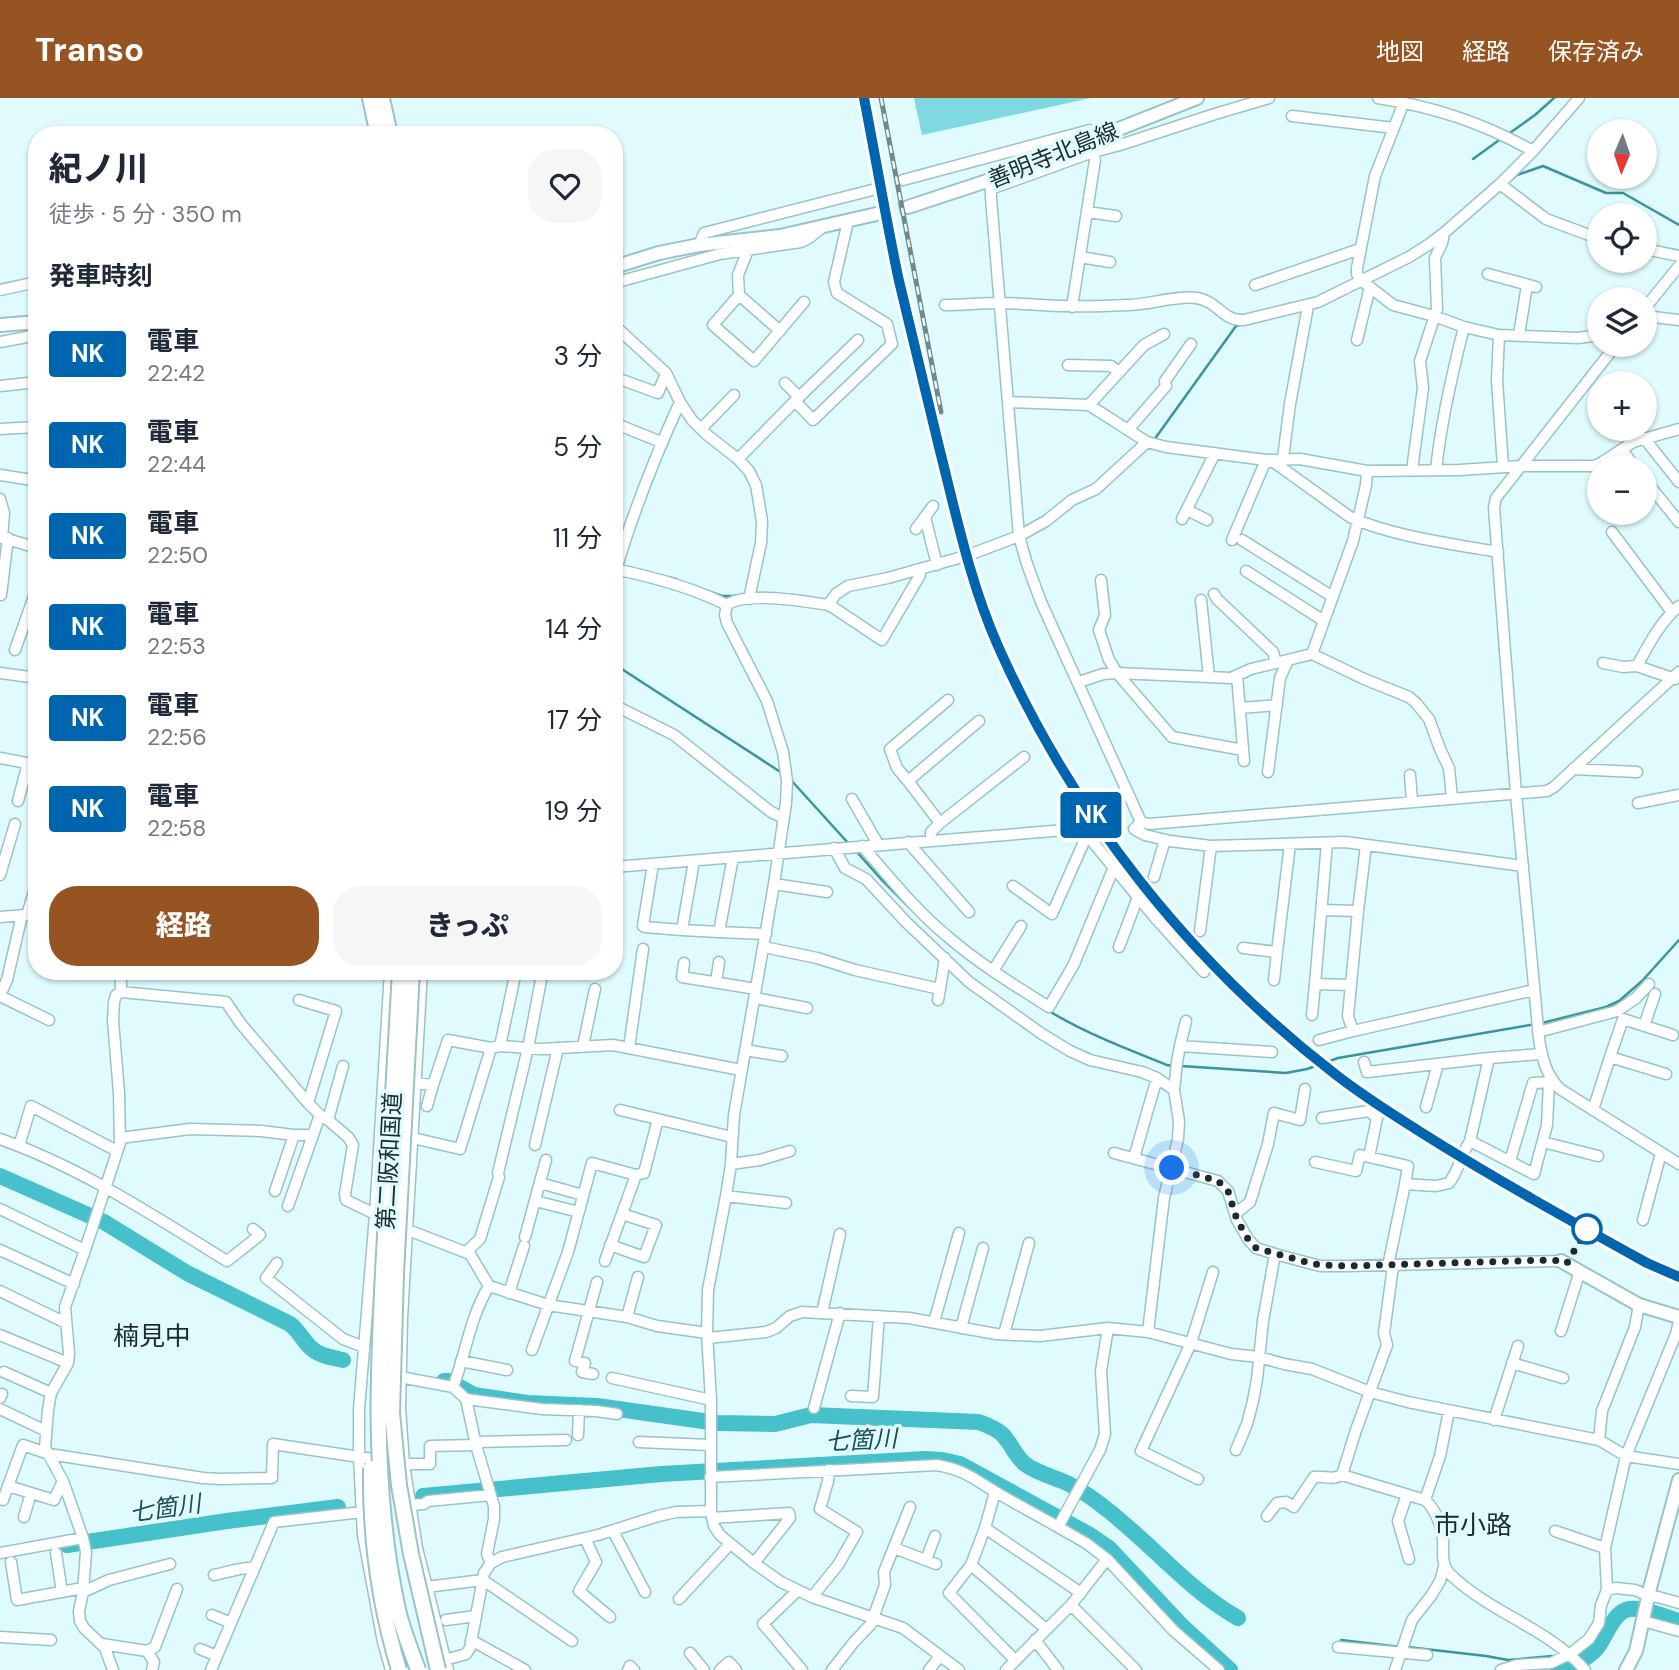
<!DOCTYPE html>
<html lang="ja">
<head>
<meta charset="utf-8">
<style>
	body { margin:0; font-family:"DM Sans","Noto Sans JP",sans-serif; background:#f6f6f7; color:#1f2937; height:100vh; display:flex; flex-direction:column; font-size:26px; white-space:nowrap }
	* { box-sizing:border-box; margin:0 }
	p { font-size:23px; color:#747a83 }
	.icon { flex:none; width:38px; height:38px; fill:none; stroke:currentColor; stroke-width:2; stroke-linecap:round; stroke-linejoin:round }
	.map { position:relative; flex:1; overflow:hidden }
	.sheet { position:absolute; left:28px; top:28px; width:595px; height:854px; display:flex; flex-direction:column; background:#fff; border-radius:28px; box-shadow:0 2px 5px #0004 }
	.sheet>* { flex:none }
	.badge { padding:0 14px; border-radius:5px; font-size:24px; line-height:46px }
	.needle { width:46px; rotate:182deg }
	.tools { position:absolute; left:1587px; top:21px; display:grid; gap:14px }
	.tools a { display:grid; place-items:center; width:70px; height:70px; border-radius:50%; background:#fff; box-shadow:0 2px 5px #0004; font-size:35px }
	.you { position:absolute; width:35px; height:35px; margin:-18px; border:5px solid #fff; border-radius:50%; background:#1a73e8; box-shadow:0 0 0 10px #1a73e833 }
	.map>.badge { position:absolute; translate:-50% -50%; box-shadow:0 0 0 4px #fff }
	h2 { padding:0 21px; font-size:26px; line-height:63px }
	.round { display:grid; place-items:center; flex:none; width:74px; height:74px; border-radius:28px; background:#f6f6f7 }
	.headline { display:flex; align-items:center; justify-content:space-between; height:119px; padding:0 21px }
	h1 { font-size:33px; font-weight:800; line-height:52px }
	.cta { display:flex; gap:14px; margin-top:auto; padding:14px 21px }
	.cta a { flex:1; height:80px; border-radius:28px; background:#965423; color:#fff; font-size:28px; font-weight:800; line-height:80px; text-align:center }
	.cta a+a { background:#f6f6f7; color:#1f2937 }
	ul { padding:0; list-style:none }
	li { display:flex; align-items:center; gap:21px; height:91px; padding:0 21px }
	li div { flex:1 }
	li b { display:block; font-size:26px }
	li em { font-style:normal }
	li .badge { min-width:77px; font-weight:700; text-align:center }
	header { display:flex; align-items:center; gap:42px; box-sizing:border-box; height:98px; padding:0 35px; background:#965423; color:#fff }
	header strong { font-size:33px }
	nav { display:flex; gap:38px; margin-inline-start:auto; font-size:24px }
	.map>svg:first-child { display:block }
</style>
</head>
<body>
<header>
<strong>Transo</strong>
<nav><a>地図</a><a>経路</a><a>保存済み</a></nav>
</header>
<div class="map">
<svg width="1679" height="1572" viewBox="0 0 1679 1572">
	<rect width="100%" height="100%" fill="#e0fbfd"/>
	<path fill="#7fd9e2" d="M914 0H1091L922 37Z"/>
	<g fill="none" stroke-linecap="round" stroke-linejoin="round">
		<path stroke="#39949c" stroke-width="2.5" d="M1507 37 1535 17 1554 0
			M1473 61 1502 40
			M1506 86 1517 77 1543 68 1606 95H1623L1679 127
			M1154 342 1236 228 1243 226
			M659 477 676 481
			M705 492 722 498H736
			M614 566 782 675
			M790 681 849 746
			M856 753 881 781 909 809
			M1049 913C1087 936 1127 951 1167 967L1174 968
			M1181 968 1286 975 1307 971 1338 960 1542 925 1606 909 1619 903 1642 883 1679 842
			M1341 1542 1400 1549
			M1407 1549 1486 1558 1508 1562 1553 1558
			M1564 1563 1569 1569"/>
		<path stroke="#46c0cb" stroke-width="16" d="M0 1078 104 1124 187 1175 290 1226C298 1232 302 1241 310 1249 319 1258 331 1259 343 1262
			M444 1283H449L474 1297 527 1305 597 1308 717 1325 775 1326 811 1317 979 1324C987 1327 995 1330 1002 1336 1011 1345 1015 1358 1025 1366 1038 1376 1055 1379 1069 1386 1082 1393 1094 1401 1105 1410 1151 1445 1187 1491 1238 1520
			M423 1398 661 1376 925 1361 942 1362 960 1366 1090 1437 1109 1450 1182 1528 1230 1572
			M67 1447 227 1423 338 1409
			M1558 1572C1572 1568 1586 1562 1596 1551 1608 1538 1613 1508 1636 1511 1650 1512 1665 1519 1679 1523"/>
		<path stroke="#b9d2d4" stroke-width="12" stroke-dasharray="12 6" stroke-linecap="butt" d="M881 115 908 109"/>
		<defs>
			<path id="minor" d="M1378 0C1435 9 1483 25 1533 53L1579 0
				M1404 4 1375 78 1357 170V176L1362 183 1393 207 1434 218 1464 229 1499 237 1578 240 1600 237
				M1292 18 1394 30
				M903 82 1090 32 1102 37
				M987 83 991 91V100L1019 438 1027 466 1041 504 1141 724
				M1500 86 1546 121 1600 141
				M991 91 1093 54 1120 47 1215 16 1269 0
				M1087 114 1116 118
				M848 123 834 184 837 195 887 226 892 246 813 322 795 303 858 242
				M699 147 704 135 876 91
				M1645 151 1679 158
				M1080 159 1110 164
				M1488 176 1536 189
				M614 185 720 156 801 144 809 140 824 128
				M1255 187 1360 151
				M0 192 37 184
				M739 197 738 177 748 152
				M945 207C963 207 981 205 999 205 1022 205 1045 208 1069 208 1088 209 1108 208 1128 207 1149 207 1177 197 1197 200 1219 204 1222 223 1244 222L1318 204 1409 159 1428 147 1444 135 1500 86 1533 53
				M1072 209 1095 62 1093 54
				M1645 210 1679 168
				M1645 213 1653 219 1679 222
				M614 227 666 275 680 304 692 322 706 336 738 361 749 373 756 387 762 423 761 445 749 501
				M780 233 739 197 713 227 754 263 804 204
				M1499 237 1497 282 1503 369
				M1519 237 1527 187
				M1357 242 1370 189
				M0 244 37 237
				M1616 247 1496 400 1494 410 1516 696 1539 941C1542 960 1546 977 1560 991L1679 1066
				M1068 267 1111 268 1119 274
				M614 279 658 295 666 275
				M785 285 799 299
				M0 288 37 284
				M1008 304 1089 307 1147 344 1166 349 1266 362 1275 365 1350 419C1391 438 1452 446 1498 454
				M1089 307 1144 247 1164 236
				M614 325 661 344
				M0 331 37 329
				M701 331 734 297
				M1128 332 1166 288 1165 283 1191 246
				M1644 340 1679 384
				M1622 352 1635 369
				M1283 360 1290 306 1308 208
				M738 361 795 303
				M1412 372 1423 290 1420 263 1437 211 1435 160 1442 145 1444 135
				M1436 372C1441 323 1452 276 1464 229
				M0 377 32 382
				M1645 382 1679 424
				M0 401 4 415 2 440
				M1187 412 1207 422
				M925 419 937 467
				M1182 421 1215 355
				M916 431 933 408
				M1612 434 1672 514
				M4 440 37 450
				M1232 442 1266 362 1300 361 1367 373 1460 372 1520 368H1594L1601 365 1633 344 1679 331
				M1242 442 1333 499
				M974 455 1019 438 1046 423 1072 402 1096 391 1147 344
				M614 471C654 479 691 489 727 507
				M1246 473 1324 523
				M614 479C631 419 654 361 680 304
				M1101 482 1105 517 1099 532 1109 562 1117 575 1172 639 1243 652
				M1214 496 1217 501 1273 554 1276 565
				M1 497 8 440
				M1201 502 1209 579
				M828 507 834 510 882 542 920 477 918 472
				M15 552 37 490
				M1312 556 1353 443 1366 387 1367 373
				M1603 565 1623 569 1637 568 1675 581
				M1637 568C1649 546 1660 524 1679 508
				M0 575 37 580
				M1237 577 1244 663
				M1079 584 1103 576 1117 575 1231 580 1251 571 1312 556 1364 581 1409 599 1416 605 1429 621 1440 651 1449 670 1452 700
				M614 607 674 637 771 714 784 720
				M1240 610 1277 607
				M0 660 37 667
				M1573 671 1637 674
				M1268 674 1280 580 1288 562
				M1410 677 1412 703
				M908 683 897 670 890 651 948 602
				M852 701 878 746
				M18 703 28 665
				M1638 705 1679 697
				M1141 724 1149 726 1547 693 1554 689 1679 574
				M1141 724 1134 731 1145 737 1170 743 1211 748 1345 744 1523 768
				M940 725 908 683 979 623
				M931 742V734L940 725 1024 659
				M908 744 969 814
				M862 748C889 778 915 812 947 838 978 865 1014 887 1049 909L1074 866 1114 769
				M834 750 845 770 866 781 906 824 969 884 1042 936 1070 953 1090 962 1142 974 1157 980 1174 992
				M733 759 719 834 766 836
				M694 763 682 832 719 834
				M653 766 643 828 645 829 682 832
				M614 769 1078 731 1087 737 1157 822 1204 874
				M0 777 15 726
				M1154 779 1165 742
				M774 786 827 794
				M1013 788 1052 816 1087 737
				M1322 812 1358 813 1366 747
				M27 817 37 784
				M0 819 37 816
				M1200 833 1211 748
				M764 849 817 860 855 872 940 891 945 860
				M1119 849 1138 799
				M1243 850 1277 854 1274 882
				M1277 854 1290 746
				M684 865 682 879 756 891
				M390 873 375 1117 359 1311V1359L363 1437 383 1544 391 1572
				M422 873 402 1220 400 1310 404 1366 417 1450 448 1572
				M993 873 1021 828
				M716 884 719 864
				M1315 886 1327 745
				M121 894 226 904 241 926 308 1005 320 1017 328 1022 348 1039 353 1047 345 1096 346 1102 408 1132 470 1156 489 1188 548 1207 627 1219 657 1228 707 1235
				M0 897 7 882 22 817
				M0 898 49 922
				M755 900 807 910
				M299 902 336 913 308 1005
				M938 902 940 891
				M1312 917 1315 886 1351 887
				M1186 923 1180 948 1272 954
				M1644 928 1655 896
				M1353 933 1534 892
				M1538 934 1617 913 1636 900 1649 886
				M1319 942 1353 933 1348 918 1358 813
				M500 948 516 873
				M583 948 595 891
				M629 950 643 851
				M745 952 782 958
				M1610 959 1623 921 1673 937
				M1489 960 1541 956
				M1364 964 1367 974 1489 960 1470 1043C1461 1057 1459 1072 1449 1085L1436 1088 1405 1086 1388 1168
				M416 985 433 987 448 942 491 950 500 948 541 951 613 947 741 972
				M427 1008 433 987
				M1426 1009 1438 966
				M620 1012 732 1039
				M1593 1012 1610 959 1666 976
				M1322 1020 1369 1013 1377 1020 1369 1059
				M328 1022 343 968
				M120 1040 190 1031 261 1033 294 1037H313L320 1017
				M413 1040 460 1051 491 950
				M0 1041C82 1070 154 1118 227 1163L260 1137 253 1131
				M1470 1043 1534 1076 1547 1027 1549 984
				M1543 1044 1598 1058
				M535 1047 558 950
				M19 1048 31 1008 117 1053
				M1114 1055 1218 1083 1228 1093 1237 1122 1248 1141 1256 1150 1275 1156 1320 1168H1347L1561 1163
				M1134 1060 1157 980
				M1510 1063 1533 985 1553 984
				M1315 1064 1356 1073 1360 1057 1408 1068 1405 1086
				M731 1066 760 1062 790 1053
				M498 1075 528 950 541 882
				M540 1085 583 1097
				M275 1093 294 1037
				M726 1098 786 1105
				M535 1103 579 1114
				M288 1108 313 1037
				M0 1111 85 1152
				M1235 1116 1250 1104 1268 1046 1274 1015 1300 1022 1305 991
				M1643 1122 1661 1055
				M525 1139 546 1062
				M610 1147 644 1159 656 1127 622 1116
				M0 1152 74 1186
				M466 1154 480 1141 499 1079
				M605 1163 636 1077 644 1075 658 1021
				M277 1165 266 1180 343 1241 364 1249
				M1393 1168 1384 1235 1387 1247 1356 1332 1342 1377 1425 1402C1435 1410 1442 1429 1443 1441 1444 1453 1440 1466 1450 1476 1490 1515 1548 1530 1585 1572
				M489 1188C470 1219 466 1255 453 1289L466 1301 476 1347 494 1408V1421L487 1456 491 1465
				M0 1193 66 1225
				M509 1195 524 1148
				M822 1215 840 1136
				M627 1219 638 1179
				M934 1224 959 1135
				M961 1230 983 1150
				M1108 1230 1101 1273 1105 1336 1100 1352 1058 1429 1086 1445 1107 1461 1173 1532 1219 1572
				M1561 1233 1580 1173
				M1148 1234 1164 1100 1178 1041 1179 1023 1174 992 1177 964 1180 948
				M1004 1236 1029 1145
				M0 1237 68 1265
				M708 1240 766 1234 776 1230 790 1218 802 1214 909 1220 996 1236 1015 1237 1040 1238 1108 1230 1148 1234 1231 1256 1259 1259 1284 1266 1312 1271 1370 1294 1408 1304 1599 1342 1626 1358 1679 1366
				M532 1252 568 1154 592 1065 636 1077
				M461 1263 507 1272
				M1512 1265 1563 1280
				M4 1274 51 1295
				M593 1276 582 1274 585 1265 575 1263 597 1184
				M400 1279 453 1289
				M612 1280 711 1302
				M851 1298 873 1299 879 1218
				M0 1300 2 1296
				M466 1301 542 1311 596 1313 617 1316
				M814 1310 840 1215
				M0 1311 46 1333
				M1494 1322 1518 1248
				M578 1337 579 1312
				M1599 1342 1602 1313 1635 1229 1639 1207
				M476 1344 566 1342
				M639 1344 710 1347
				M1236 1352 1247 1326 1253 1303 1257 1281 1263 1223 1275 1156
				M401 1366H430V1348L476 1347
				M710 1379 937 1367C965 1372 972 1380 996 1394 1016 1406 1037 1417 1058 1429
				M1198 1381 1141 1353 1191 1245 1213 1174
				M8 1388 54 1402 63 1383
				M995 1394 985 1430 971 1467 949 1495 1015 1562
				M1407 1397 1398 1423 1409 1461
				M0 1401 3 1402 23 1347 49 1356 203 1380 220 1381 272 1380 273 1346 386 1363
				M1425 1402 1440 1358 1449 1313
				M410 1407 424 1406 428 1403 491 1397
				M1267 1418 1277 1405 1286 1404 1294 1409 1314 1379C1326 1377 1329 1383 1342 1377
				M24 1419 31 1395
				M712 1420 789 1415 790 1420 754 1465
				M985 1430 1081 1495
				M613 1433 645 1494
				M1555 1433 1605 1450
				M585 1440 596 1464 579 1493 610 1519
				M894 1450 936 1466
				M0 1455 83 1440
				M56 1455 62 1494
				M926 1462 935 1438
				M11 1464 17 1502 83 1490
				M971 1467 1046 1531
				M214 1477C225 1475 245 1468 254 1470
				M426 1489 483 1482 572 1543
				M1607 1492 1605 1450 1626 1358 1676 1236 1679 1223
				M797 1493 763 1526 802 1572
				M83 1494 109 1482 170 1466
				M812 1499 838 1467 857 1434 820 1411 828 1383 829 1372
				M679 1501 730 1446
				M1071 1507 1136 1572
				M212 1517 231 1525
				M446 1522 476 1518
				M1643 1523 1679 1533
				M0 1539 51 1542
				M471 1542 525 1572
				M1035 1542 1058 1572
				M102 1546 147 1553 155 1549 177 1491
				M1338 1549 1427 1557
				M200 1551 217 1558
				M147 1553 154 1564 152 1572
				M690 1555 704 1572
				M445 1562 466 1556 470 1550 484 1475 491 1465 502 1459 598 1437 658 1418 676 1414 711 1413
				M113 1572 105 1550 84 1530 80 1523 79 1513 83 1494 86 1454 83 1440 63 1383 45 1350 48 1312 51 1295 68 1265 69 1255 65 1209 85 1152 120 1045 119 995 113 923 114 904 116 897 121 894V873
				M211 1572 274 1424 362 1414
				M628 1572 630 1568 634 1572
				M720 1572 729 1564 736 1572
				M832 1572 854 1544 871 1526 885 1487 884 1474 910 1409
				M929 1572 940 1558
				M959 1572 903 1530 812 1499 781 1484 754 1465 720 1437 714 1428 711 1413V1302L707 1235 708 1192 726 1098 731 1066 734 1017 774 786 786 705 787 683 783 654 767 603 727 525 725 517 727 507C745 493 804 503 828 507L836 496 848 488 888 480 962 459
				M1006 1572 1071 1507 1107 1461
				M1395 1572 1412 1522 1431 1498 1440 1483 1444 1469
				M1501 1572 1517 1567 1551 1565 1570 1556 1589 1541 1599 1525 1601 1507 1607 1492 1616 1490 1635 1492 1649 1498 1658 1499 1679 1505"/>
			<path id="major" d="M908 109 987 83 1197 0
				M614 169 659 155 699 147 780 138 881 115
				M0 227 37 224
				M1561 1163 1639 1207 1679 1219
				M1626 1572 1636 1553 1650 1490 1679 1382"/>
			<path id="highway" d="M370 0 378 37
				M382 0 390 37"/>
		</defs>
		<use href="#minor" stroke="#98c3c7" stroke-width="13"/>
		<use href="#major" stroke="#98c3c7" stroke-width="16"/>
		<use href="#highway" stroke="#98c3c7" stroke-width="18"/>
		<use href="#minor" stroke="#fff" stroke-width="10"/>
		<use href="#major" stroke="#fff" stroke-width="12"/>
		<use href="#highway" stroke="#fff" stroke-width="14"/>
		<defs>
			<path id="rail" d="M864 0C875 60 886 120 899 180 910 234 925 288 938 343 955 412 970 482 998 547 1070 715 1193 870 1339 979 1445 1058 1564 1118 1679 1182
				M881 0 941 314"/>
		</defs>
		<use href="#rail" stroke="#73888a" stroke-width="5"/>
		<use href="#rail" stroke="#e0fbfd" stroke-width="2.5" stroke-dasharray="8" stroke-linecap="butt"/>
		<defs>
			<path id="highway-bridge" d="M400 873C395 961 390 1049 385 1137 378 1261 371 1385 397 1507 401 1529 411 1551 418 1572
				M412 873 396 1176 392 1315 399 1387 411 1456 438 1572
				M371 1370C370 1439 379 1506 399 1572"/>
		</defs>
		<use href="#highway-bridge" stroke="#98c3c7" stroke-width="18" stroke-linecap="butt"/>
		<use href="#highway-bridge" stroke="#fff" stroke-width="14"/>
	</g>
	<g fill="none" stroke-linecap="round" stroke-linejoin="round">
		<defs>
			<path id="line" d="M864 0C876 61 886 122 899 183 912 238 926 294 939 349 956 416 970 485 998 548 1073 717 1190 864 1335 976 1363 998 1392 1016 1422 1035 1495 1081 1571 1123 1647 1165L1679 1179"/>
		</defs>
		<use href="#line" stroke="#fff" stroke-width="16"/>
		<use href="#line" stroke="#0065af" stroke-width="10"/>
		<path stroke="#1b2c2e" stroke-width="7" stroke-dasharray="0 12.6" d="M1172 1070 1218 1083 1228 1093 1237 1122 1248 1141 1256 1150 1306 1164 1320 1167 1347 1168 1550 1162 1561 1163 1567 1165 1587 1131"/>
	</g>
	<circle fill="#fff" stroke="#0065af" stroke-width="3.5" cx="1587" cy="1131" r="14"/>
	<g text-anchor="middle" dominant-baseline="central" stroke-width="7" stroke-linejoin="round" paint-order="stroke">
		<g font-size="23" fill="#1b2c2e" stroke="#e0fbfd">
			<text transform="translate(1053 57) rotate(-22)">善明寺北島線</text>
			<text transform="translate(389 1063) rotate(-87)">第二阪和国道</text>
		</g>
		<g font-size="24" font-style="italic" fill="#1a4e53" stroke="#e0fbfd">
			<text transform="translate(861 1342) rotate(-3)">七箇川</text>
			<text transform="translate(165 1410) rotate(-8)">七箇川</text>
		</g>
		<g font-size="26" fill="#1b2c2e" stroke="#e0fbfd">
			<text x="152" y="1238">楠見中</text>
			<text x="1473" y="1427">市小路</text>
		</g>
	</g>
</svg>
<div class="tools">
<a><svg class="needle" viewBox="-14 -14 28 28"><path d="M0-13l5 13h-10z" fill="#e53935"/><path d="M0 13l5-13h-10z" fill="#747a83"/></svg></a>
<a><svg class="icon" aria-label="locate" viewBox="0 0 24 24"><circle cx="12" cy="12" r="6"/><path d="M12 2v4M12 18v4M2 12h4M18 12h4"/></svg></a>
<a><svg class="icon" aria-label="layers" viewBox="0 0 24 24"><path d="M12 4l9 5-9 5-9-5zM3 14l9 5 9-5"/></svg></a>
<a>+</a>
<a>−</a>
</div>
<div class="you" style="left:1172px;top:1070px"></div>
<b class="badge" style="left:1091px;top:717px;background:#0065af;color:#fff">NK</b>
<section class="sheet">
<div class="headline"><div><h1>紀ノ川</h1><p>徒歩 · 5 分 · 350 m</p></div><a class="round"><svg class="icon" aria-label="heart" viewBox="0 0 24 24"><path d="M12 20l-8-8c-3-5 5-10 8-4 3-6 11-1 8 4z"/></svg></a></div>
<h2>発車時刻</h2>
<ul>
<li><span class="badge" style="background:#0065af;color:#fff">NK</span><div><b>電車</b><p>22:42</p></div><em>3 分</em></li>
<li><span class="badge" style="background:#0065af;color:#fff">NK</span><div><b>電車</b><p>22:44</p></div><em>5 分</em></li>
<li><span class="badge" style="background:#0065af;color:#fff">NK</span><div><b>電車</b><p>22:50</p></div><em>11 分</em></li>
<li><span class="badge" style="background:#0065af;color:#fff">NK</span><div><b>電車</b><p>22:53</p></div><em>14 分</em></li>
<li><span class="badge" style="background:#0065af;color:#fff">NK</span><div><b>電車</b><p>22:56</p></div><em>17 分</em></li>
<li><span class="badge" style="background:#0065af;color:#fff">NK</span><div><b>電車</b><p>22:58</p></div><em>19 分</em></li>
</ul>
<div class="cta"><a>経路</a><a>きっぷ</a></div>
</section>
</div>
</body>
</html>
